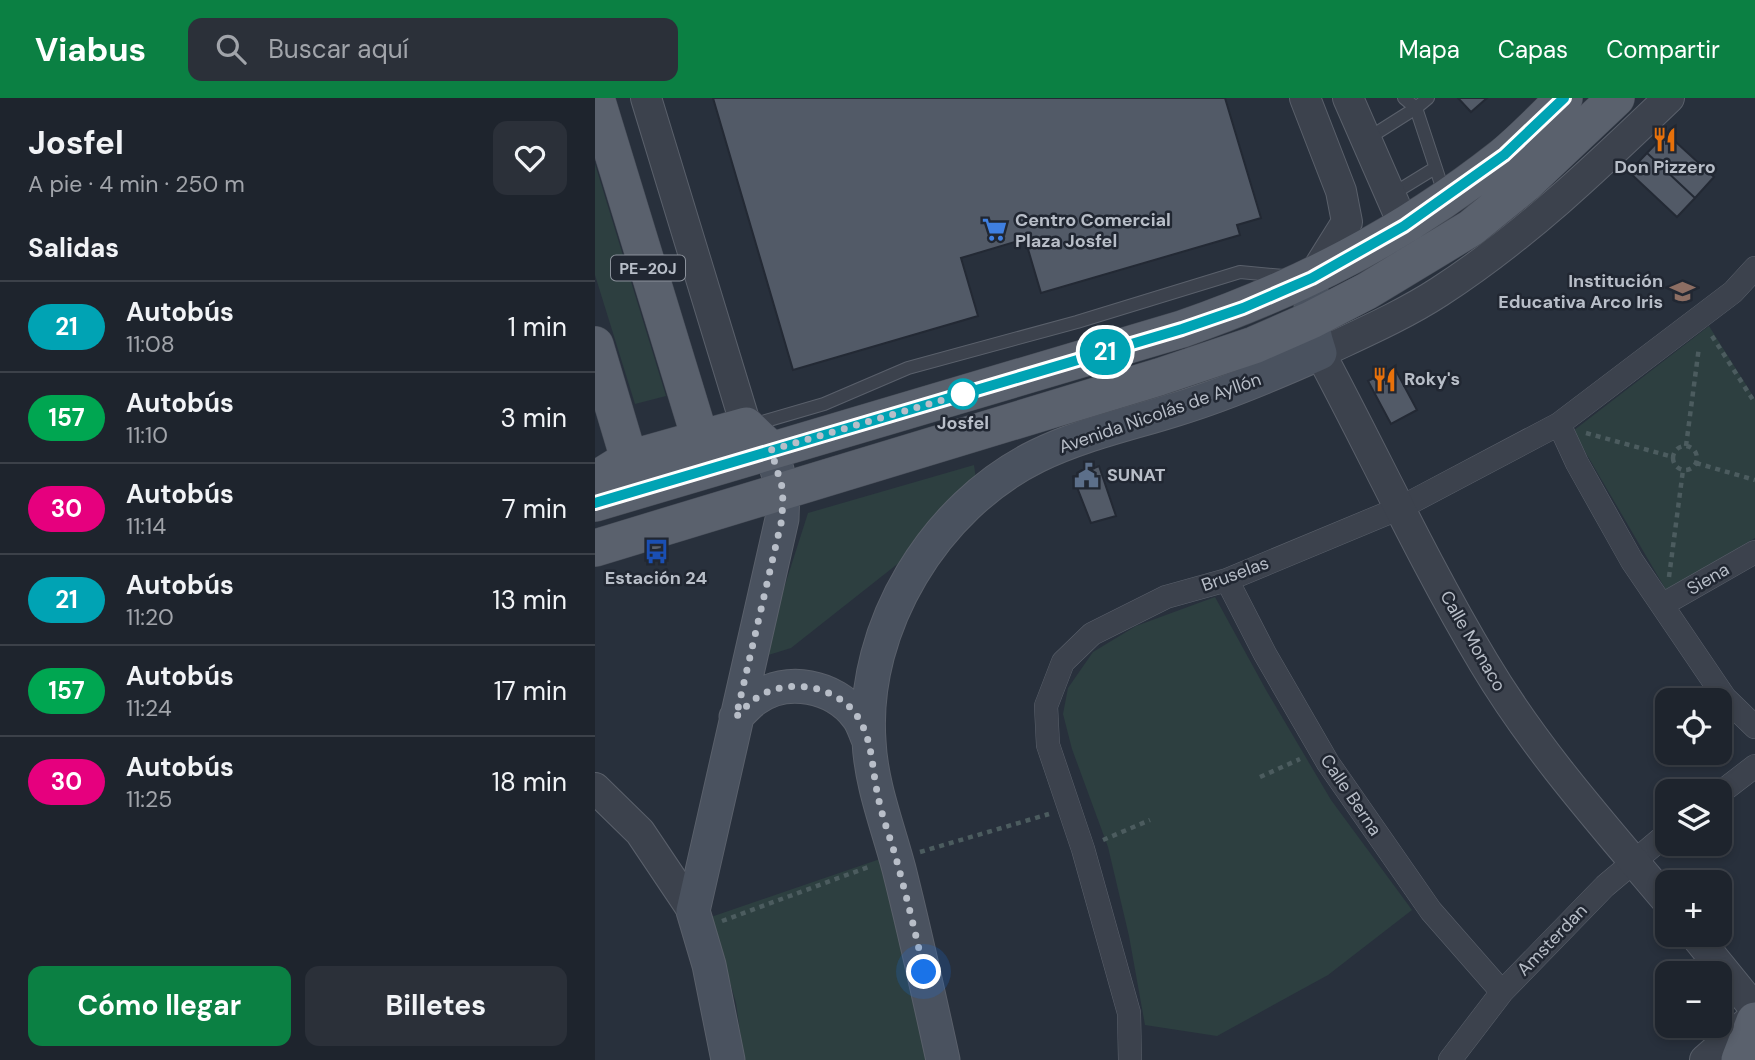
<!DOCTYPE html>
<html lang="es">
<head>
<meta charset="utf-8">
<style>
	body { margin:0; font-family:"DM Sans",sans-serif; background:#2b3039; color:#f1f3f6; height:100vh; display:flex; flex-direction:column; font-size:26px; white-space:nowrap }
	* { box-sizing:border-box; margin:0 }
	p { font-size:23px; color:#a1a4aa }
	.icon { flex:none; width:38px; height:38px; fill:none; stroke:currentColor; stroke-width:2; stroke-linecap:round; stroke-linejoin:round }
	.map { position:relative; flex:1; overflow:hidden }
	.sheet { display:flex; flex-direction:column; background:#1e242d; width:595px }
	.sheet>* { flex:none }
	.badge { padding:0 14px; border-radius:23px; font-size:24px; line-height:46px }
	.buttons { position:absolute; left:1060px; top:590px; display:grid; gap:14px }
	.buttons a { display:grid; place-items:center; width:77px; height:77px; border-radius:14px; background:#1e242d; box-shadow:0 4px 10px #0003,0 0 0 2px #3c4149; font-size:35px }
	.you { position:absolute; width:35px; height:35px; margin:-18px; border:5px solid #fff; border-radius:50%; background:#1a73e8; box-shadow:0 0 0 10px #1a73e833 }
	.map>.badge { position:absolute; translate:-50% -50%; box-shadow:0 0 0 4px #fff }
	h2 { padding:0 28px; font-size:26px; line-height:63px }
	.round { display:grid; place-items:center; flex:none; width:74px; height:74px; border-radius:14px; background:#2b3039 }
	.overview { display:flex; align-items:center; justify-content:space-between; height:119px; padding:0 28px }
	h1 { font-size:33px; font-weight:700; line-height:52px }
	.cta { display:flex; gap:14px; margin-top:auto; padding:14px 28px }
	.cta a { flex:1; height:80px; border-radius:14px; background:#0b8043; color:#fff; font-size:28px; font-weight:700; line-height:80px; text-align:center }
	.cta a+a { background:#2b3039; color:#f1f3f6 }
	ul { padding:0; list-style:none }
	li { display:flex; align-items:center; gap:21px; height:91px; padding:0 28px; border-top:2px solid #3c4149 }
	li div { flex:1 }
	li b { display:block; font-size:26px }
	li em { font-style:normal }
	li .badge { min-width:77px; font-weight:700; text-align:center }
	header { display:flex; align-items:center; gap:42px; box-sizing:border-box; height:98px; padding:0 35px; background:#0b8043; color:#fff }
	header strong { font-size:33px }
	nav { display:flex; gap:38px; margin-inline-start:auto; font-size:24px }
	.search { width:490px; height:63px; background:#2b3039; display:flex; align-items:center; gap:18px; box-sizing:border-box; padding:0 24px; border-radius:14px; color:#a1a4aa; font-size:26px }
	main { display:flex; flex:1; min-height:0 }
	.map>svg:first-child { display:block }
</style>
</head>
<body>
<header>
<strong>Viabus</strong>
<div class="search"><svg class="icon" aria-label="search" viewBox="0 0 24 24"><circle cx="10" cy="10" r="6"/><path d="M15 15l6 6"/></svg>Buscar aquí</div>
<nav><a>Mapa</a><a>Capas</a><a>Compartir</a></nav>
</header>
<main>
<section class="sheet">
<div class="overview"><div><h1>Josfel</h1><p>A pie · 4 min · 250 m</p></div><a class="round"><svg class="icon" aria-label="heart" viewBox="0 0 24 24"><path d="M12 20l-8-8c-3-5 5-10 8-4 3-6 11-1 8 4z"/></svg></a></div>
<h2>Salidas</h2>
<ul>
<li><span class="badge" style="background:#00a3b4;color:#fff">21</span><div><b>Autobús</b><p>11:08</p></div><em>1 min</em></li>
<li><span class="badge" style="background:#00a651;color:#fff">157</span><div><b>Autobús</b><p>11:10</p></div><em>3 min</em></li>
<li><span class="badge" style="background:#e6007e;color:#fff">30</span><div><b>Autobús</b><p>11:14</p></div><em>7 min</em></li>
<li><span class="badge" style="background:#00a3b4;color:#fff">21</span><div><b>Autobús</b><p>11:20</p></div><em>13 min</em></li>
<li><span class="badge" style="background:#00a651;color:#fff">157</span><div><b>Autobús</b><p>11:24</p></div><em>17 min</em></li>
<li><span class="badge" style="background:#e6007e;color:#fff">30</span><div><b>Autobús</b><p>11:25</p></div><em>18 min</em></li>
</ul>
<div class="cta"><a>Cómo llegar</a><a>Billetes</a></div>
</section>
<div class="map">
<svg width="1160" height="962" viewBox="0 0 1160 962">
	<rect width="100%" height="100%" fill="#28303c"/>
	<path fill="#2d3f40" d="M0 66 71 298 40 306 0 177Z
		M1114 228 1160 301V440L1071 492 978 333Z
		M379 367 381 381 310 460 196 550 167 559 213 415Z
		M620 499 671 592 736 702 817 812 733 877 622 938 550 927 534 838 513 749 477 651 468 616 473 590 498 554 541 528Z
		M288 760 333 962H149L141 905 116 819Z"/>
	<path fill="#525a67" stroke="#232934" stroke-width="2" d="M118 0H630L666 120 642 127 645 137 446 195 430 141 366 160 383 218 198 272Z
		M863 0H892L876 14Z
		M1071 35 1119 79 1100 100 1052 55Z
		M1052 55 1100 100 1082 119 1034 74Z
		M799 269 822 312 796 326 773 283Z
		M504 368 521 418 496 425 478 379Z"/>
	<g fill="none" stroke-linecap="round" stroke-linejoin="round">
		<defs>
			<path id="service" d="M833 0 821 10 850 98
				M772 41 821 10 809 0
				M796 97 840 70
				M157 327 229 306 313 270 482 224 645 174 689 178"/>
			<path id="minor" d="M964 326 982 365 1037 463 1130 600 1160 629
				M632 482 670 556 733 665 836 813 907 894
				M1067 507 1160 454
				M1125 695 1160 668
				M535 962 534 915 488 751 453 647 451 608 468 564 497 536 571 499 632 482 805 410 964 326 1138 194 1160 170
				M855 962 907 894 1010 788 1073 735"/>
			<path id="tertiary" d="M51 0 151 328
				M710 0 746 93 752 124 717 180
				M753 0 809 128
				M0 690 45 734 98 813
				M1073 804C1008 727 941 652 889 565 829 465 780 358 725 255 765 236 807 218 844 194 929 139 1001 70 1074 0
				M1099 836 1160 911
				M1110 962 1160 918"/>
			<path id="secondary" d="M141 619C147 613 153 606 160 601 192 578 239 588 262 618 268 625 270 635 274 643
				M133 962 114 867 98 813 187 421 188 392 176 352
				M348 962C334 898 320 835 304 771 293 729 276 687 274 643 266 529 340 408 442 358 487 336 535 326 582 311 631 296 678 276 725 255 716 230 714 206 717 180"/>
			<path id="primary" d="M1 0 105 340
				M0 247 34 361
				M0 382 34 361 151 328 176 352
				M0 405 587 231C705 190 808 137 907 59 929 41 949 20 969 0
				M0 450 564 279 659 247 716 222 772 193 876 130 930 86 1021 0
				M1145 962 1160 923"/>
		</defs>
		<use href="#service" stroke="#5a606b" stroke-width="14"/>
		<use href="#minor" stroke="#5a606b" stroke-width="24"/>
		<use href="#tertiary" stroke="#5a606b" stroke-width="32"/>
		<use href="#secondary" stroke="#5a606b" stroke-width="35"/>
		<use href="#primary" stroke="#454b56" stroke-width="38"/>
		<path stroke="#4c5c5f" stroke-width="4.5" stroke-dasharray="5 5" stroke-linecap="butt" d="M1117 238 1160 305
			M991 335 1078 359
			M1091 348 1104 249
			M1078 360a12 12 0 1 1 24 0a12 12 0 1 1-24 0Z
			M1101 365 1160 382
			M1074 479 1088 372
			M665 679 705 661
			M508 742 555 722
			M325 754 454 716
			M127 823 276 768"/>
		<use href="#service" stroke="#3c424d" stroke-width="12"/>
		<use href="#minor" stroke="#3c424d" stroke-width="23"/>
		<use href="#tertiary" stroke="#3c424d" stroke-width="30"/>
		<use href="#secondary" stroke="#4a525f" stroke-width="33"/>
		<use href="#primary" stroke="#5a616d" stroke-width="37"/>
	</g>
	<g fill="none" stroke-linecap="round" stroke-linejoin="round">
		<defs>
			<path id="line" d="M0 405 587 231 648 210 717 180 809 128 909 57 969 0"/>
		</defs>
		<use href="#line" stroke="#fff" stroke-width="16"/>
		<use href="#line" stroke="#00a3b4" stroke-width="10"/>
		<path stroke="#b8bec8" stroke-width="7" stroke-dasharray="0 12.6" d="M329 874C321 836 311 797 301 760 295 739 287 719 283 698 277 673 278 644 264 621 244 587 191 578 160 601 153 606 147 613 141 619L187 421 188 392 176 352 368 296"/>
	</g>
	<defs>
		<symbol id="restaurant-bare" viewBox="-9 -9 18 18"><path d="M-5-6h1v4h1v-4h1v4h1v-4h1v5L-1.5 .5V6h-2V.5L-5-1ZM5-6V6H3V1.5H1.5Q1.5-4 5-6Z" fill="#e8710a" stroke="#212732" stroke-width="2.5" paint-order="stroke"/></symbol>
		<symbol id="supermarket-bare" viewBox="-9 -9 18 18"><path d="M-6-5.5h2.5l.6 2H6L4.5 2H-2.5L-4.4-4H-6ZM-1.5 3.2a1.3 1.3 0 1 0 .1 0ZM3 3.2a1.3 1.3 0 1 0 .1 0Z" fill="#3f7fe0" stroke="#212732" stroke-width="2.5" paint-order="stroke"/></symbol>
		<symbol id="school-bare" viewBox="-9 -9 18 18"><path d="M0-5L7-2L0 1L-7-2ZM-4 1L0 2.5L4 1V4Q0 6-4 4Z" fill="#8d6e63" stroke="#212732" stroke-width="2.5" paint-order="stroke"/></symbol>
		<symbol id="civic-bare" viewBox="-9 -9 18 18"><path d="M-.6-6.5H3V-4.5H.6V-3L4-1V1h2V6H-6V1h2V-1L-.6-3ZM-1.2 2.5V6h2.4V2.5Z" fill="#5c6f8a" stroke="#212732" stroke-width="2.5" paint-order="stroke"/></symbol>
		<symbol id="bus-bare" viewBox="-9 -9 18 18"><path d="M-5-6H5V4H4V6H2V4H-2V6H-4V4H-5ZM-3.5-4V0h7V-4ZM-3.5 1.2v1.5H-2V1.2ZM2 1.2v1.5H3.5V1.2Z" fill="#1a4fb4" stroke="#212732" stroke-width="2.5" paint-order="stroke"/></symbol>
	</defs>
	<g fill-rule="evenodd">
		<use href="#restaurant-bare" x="1052" y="24" width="35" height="35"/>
		<use href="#supermarket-bare" x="382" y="114" width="35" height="35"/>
		<use href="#school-bare" x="1070" y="176" width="35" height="35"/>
		<use href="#restaurant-bare" x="772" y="264" width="35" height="35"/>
		<use href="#civic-bare" x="474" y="360" width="35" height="35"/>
		<use href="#bus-bare" x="44" y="436" width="35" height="35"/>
	</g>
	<circle fill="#fff" stroke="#00a3b4" stroke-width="3.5" cx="368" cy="296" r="14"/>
	<g text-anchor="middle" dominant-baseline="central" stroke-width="5" stroke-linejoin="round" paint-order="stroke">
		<rect fill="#212732" stroke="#8b919b" stroke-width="2" x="16" y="157.5" width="74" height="25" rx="5"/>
		<g font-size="16" font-weight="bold" fill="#b8bec8">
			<text x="53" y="170">PE-20J</text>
		</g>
		<g font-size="18" font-weight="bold" fill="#b8bec8" stroke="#212732" text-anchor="start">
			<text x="1070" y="69" text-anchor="middle">Don Pizzero</text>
			<text x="420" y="122">Centro Comercial<tspan x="420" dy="21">Plaza Josfel</tspan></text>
			<text x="1068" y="183" text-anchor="end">Institución<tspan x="1068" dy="21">Educativa Arco Iris</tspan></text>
			<text x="809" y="281">Roky's</text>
			<text x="512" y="377">SUNAT</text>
			<text x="61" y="480" text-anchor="middle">Estación 24</text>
		</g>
		<g font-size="18" fill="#b8bec8" stroke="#212732">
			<text transform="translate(565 315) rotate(-19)">Avenida Nicolás de Ayllón</text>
			<text transform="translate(640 476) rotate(-20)">Bruselas</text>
			<text transform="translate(1113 481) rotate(-30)">Siena</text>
			<text transform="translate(878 543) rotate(60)">Calle Monaco</text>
			<text transform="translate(756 697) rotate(56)">Calle Berna</text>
			<text transform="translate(957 842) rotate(-46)">Amsterdan</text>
		</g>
		<g font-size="18" font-weight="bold" fill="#b8bec8" stroke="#212732">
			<text x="368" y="325">Josfel</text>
		</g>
	</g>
</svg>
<div class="buttons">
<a><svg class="icon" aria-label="locate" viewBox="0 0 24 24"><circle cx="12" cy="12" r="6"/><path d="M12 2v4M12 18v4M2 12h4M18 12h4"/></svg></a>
<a><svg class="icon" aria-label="layers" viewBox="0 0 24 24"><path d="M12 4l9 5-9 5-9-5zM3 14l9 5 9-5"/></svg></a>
<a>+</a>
<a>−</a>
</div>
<div class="you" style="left:329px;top:874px"></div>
<b class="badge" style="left:510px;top:254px;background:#00a3b4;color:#fff">21</b>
</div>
</main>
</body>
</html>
